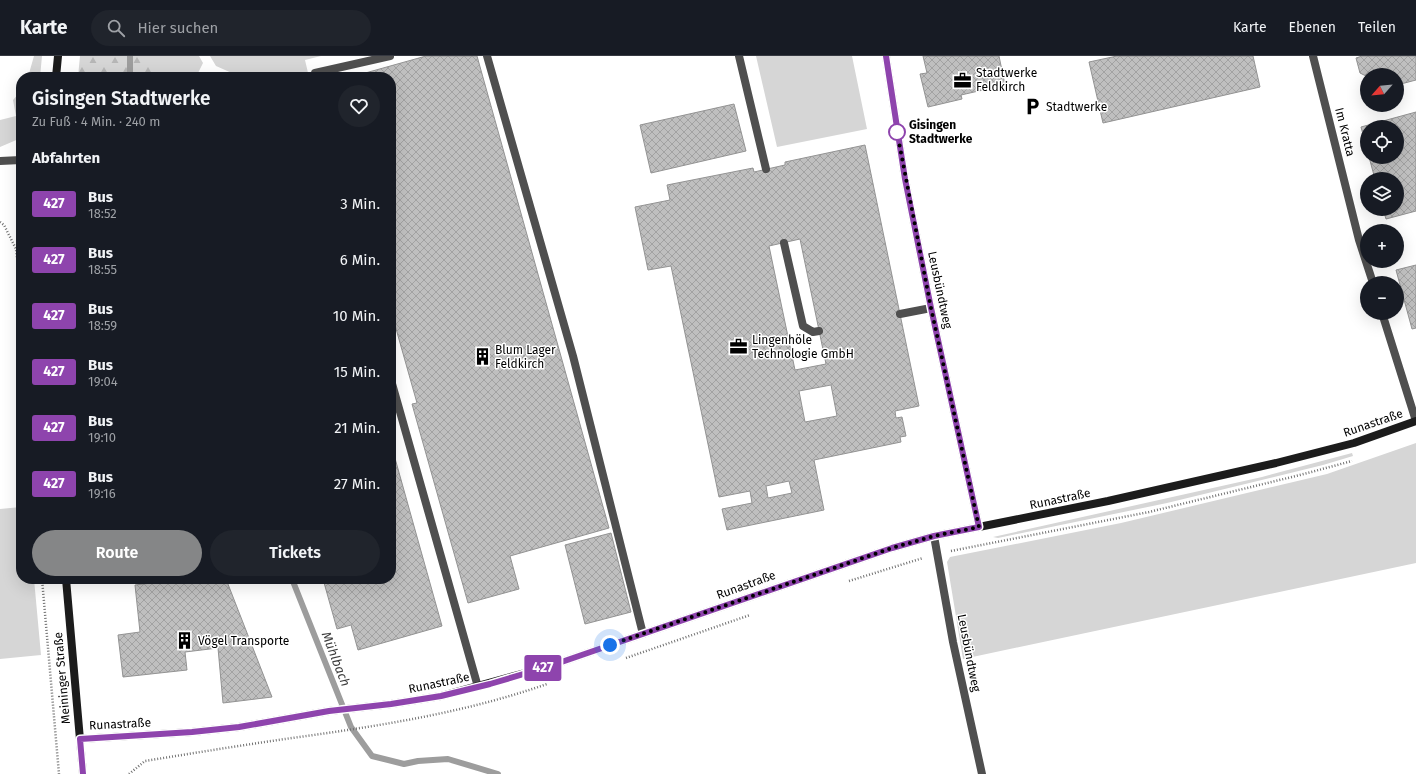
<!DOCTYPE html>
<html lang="de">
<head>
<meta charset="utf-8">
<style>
	body { margin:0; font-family:"Fira Sans",sans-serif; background:#20242c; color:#f1f3f6; height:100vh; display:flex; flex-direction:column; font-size:15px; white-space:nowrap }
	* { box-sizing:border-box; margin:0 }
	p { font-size:13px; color:#9ea1a6 }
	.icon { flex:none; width:22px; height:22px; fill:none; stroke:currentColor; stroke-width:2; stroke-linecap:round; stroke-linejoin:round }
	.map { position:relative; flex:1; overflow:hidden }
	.side { position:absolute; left:16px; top:16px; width:380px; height:512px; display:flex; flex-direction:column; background:#171b24; border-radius:16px; box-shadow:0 4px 16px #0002 }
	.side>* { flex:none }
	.badge { padding:0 8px; border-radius:3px; font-size:14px; line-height:26px }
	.needle { width:26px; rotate:243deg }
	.fabs { position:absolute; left:1360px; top:12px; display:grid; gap:8px }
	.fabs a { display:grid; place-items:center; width:44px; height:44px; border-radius:50%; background:#171b24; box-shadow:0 4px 16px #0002; font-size:20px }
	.you { position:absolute; width:20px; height:20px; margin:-10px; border:3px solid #fff; border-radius:50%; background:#1a73e8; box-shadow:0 0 0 6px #1a73e833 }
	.map>.badge { position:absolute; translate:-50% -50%; box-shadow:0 0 0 2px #fff }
	h2 { padding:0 16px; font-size:15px; line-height:36px }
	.round { display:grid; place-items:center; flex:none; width:42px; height:42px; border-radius:21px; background:#20242c }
	.summary { display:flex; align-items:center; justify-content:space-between; height:68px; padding:0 16px }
	h1 { font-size:19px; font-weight:600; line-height:30px }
	.button { display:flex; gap:8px; margin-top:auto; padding:8px 16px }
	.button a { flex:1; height:46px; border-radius:24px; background:#858687; color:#fff; font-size:16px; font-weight:600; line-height:46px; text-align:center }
	.button a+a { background:#20242c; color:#f1f3f6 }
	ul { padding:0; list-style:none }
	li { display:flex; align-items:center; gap:12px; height:56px; padding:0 16px }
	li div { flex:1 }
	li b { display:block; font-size:15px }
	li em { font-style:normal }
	li .badge { min-width:44px; font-weight:700; text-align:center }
	header { display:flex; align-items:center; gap:24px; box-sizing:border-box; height:56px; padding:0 20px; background:#171b24; border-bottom:1px solid #363941 }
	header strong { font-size:19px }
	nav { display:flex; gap:22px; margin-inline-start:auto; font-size:14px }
	.search { width:280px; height:36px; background:#20242c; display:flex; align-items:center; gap:10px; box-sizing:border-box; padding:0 14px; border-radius:22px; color:#9ea1a6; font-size:15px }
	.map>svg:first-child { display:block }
</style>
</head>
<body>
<header>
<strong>Karte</strong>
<div class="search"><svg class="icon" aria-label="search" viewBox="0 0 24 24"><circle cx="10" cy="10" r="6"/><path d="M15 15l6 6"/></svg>Hier suchen</div>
<nav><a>Karte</a><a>Ebenen</a><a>Teilen</a></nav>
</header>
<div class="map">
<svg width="1416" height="718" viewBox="0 0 1416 718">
	<defs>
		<pattern id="forest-firs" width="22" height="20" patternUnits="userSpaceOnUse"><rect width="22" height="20" fill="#d6d6d6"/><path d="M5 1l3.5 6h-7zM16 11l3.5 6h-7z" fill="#b6b6b6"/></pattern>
		<pattern id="building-cross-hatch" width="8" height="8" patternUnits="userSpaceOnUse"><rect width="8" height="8" fill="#bfbfbf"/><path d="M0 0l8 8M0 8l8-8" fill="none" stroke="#a2a2a2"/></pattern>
	</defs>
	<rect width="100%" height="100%" fill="#fff"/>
	<path fill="#d6d6d6" d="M34 0H42L40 21H28Z
		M152 0H199L203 7 196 21H152Z
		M210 0H321L305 4 309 21H241L216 10Z
		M756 0H852L867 73 777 91Z
		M21 35V82L0 91V64L16 60 13 44Z
		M1416 387V507L963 603 947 506 950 501 1121 467 1327 418Z
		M1352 397 1353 400 1323 409 1167 447 998 482 993 481 1262 421Z
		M21 451V523H34L41 599 0 603V453Z"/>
	<path fill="url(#forest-firs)" d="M80 0H152V21H78Z"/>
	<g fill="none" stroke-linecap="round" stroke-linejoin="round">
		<path stroke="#9d9d9d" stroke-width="6" d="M130 21V0
			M292 523 351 671 372 700 404 708 418 705 448 703 498 718"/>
	</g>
	<path fill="url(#building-cross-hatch)" stroke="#939393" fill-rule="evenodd" d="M426 0H477L609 472 510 500 519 533 468 547 412 348 417 347 391 255V21H351Z
		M923 0H999L1005 29 961 39 962 43 928 51 920 18 927 17Z
		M1117 0H1253L1260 31 1103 67 1089 6Z
		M1362 0H1416V24L1397 29V19H1367V23L1366 20 1360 17 1356 2Z
		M734 48 746 95 651 117 640 69Z
		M1416 56V155L1386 163 1383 153H1397V123H1375L1369 101H1397V71H1367V93L1361 71Z
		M865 89 919 350 895 355 896 362 902 361 906 380 900 381 901 386 814 404 824 454 727 474 722 453 752 447 750 435 719 441 671 210 648 214 635 151 670 144 667 129 753 112 754 116 785 109V106ZM800 183 826 308 795 314 769 190ZM831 329 837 360 805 366 799 335ZM789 425 792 437 768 442 766 430Z
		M1416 209V272L1412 273 1396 214Z
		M391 388 442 570 358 594 351 569 337 573 323 523H391Z
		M611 477 631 556 585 568 565 489Z
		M185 523H226L272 641 223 647 218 592 185 596 187 614 123 621 118 579 140 576 135 529Z"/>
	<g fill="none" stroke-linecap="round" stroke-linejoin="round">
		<path stroke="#717171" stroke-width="2.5" stroke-dasharray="1 2" stroke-linecap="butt" d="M0 166 4 169 16 193 21 236
			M951 495 1149 456 1300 419 1352 405
			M42 523 59 718
			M849 525 923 502
			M626 602 750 559
			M129 718 145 705C194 697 243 689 292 682 379 670 464 657 547 628"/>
		<path stroke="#4f4f4f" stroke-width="8" d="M487 0 573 300 643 578
			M739 0 766 113
			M315 21V17L390 0
			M784 187 803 270 813 276 819 275
			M900 258 931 252
			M391 324 478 631"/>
		<path stroke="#4f4f4f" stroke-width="8" d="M886 0 905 123 931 252 979 471
			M1313 0 1359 184 1373 227
			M0 105 21 104
			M1382 257 1416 365
			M934 480 953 586 982 718"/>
		<path stroke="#1c1c1c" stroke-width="8" d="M56 21 58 0
			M66 523 83 718
			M80 683 192 676 239 671 329 655 391 648 441 640 547 611 892 492 934 480 1108 445 1276 407 1354 387 1416 365"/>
	</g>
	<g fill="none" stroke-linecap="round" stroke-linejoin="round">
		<defs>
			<path id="line" d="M83 718 80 683 192 676 239 671 329 655 391 648 441 640 490 628 547 611 892 492 934 480 979 471 931 252 905 123 886 0"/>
		</defs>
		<use href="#line" stroke="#fff" stroke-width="9"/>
		<use href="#line" stroke="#8e44ad" stroke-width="6"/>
		<path stroke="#000" stroke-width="4" stroke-dasharray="0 7.2" d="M610 589 892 492 934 480 979 471 931 252 897 76"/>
	</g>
	<defs>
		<symbol id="office-bare" viewBox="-9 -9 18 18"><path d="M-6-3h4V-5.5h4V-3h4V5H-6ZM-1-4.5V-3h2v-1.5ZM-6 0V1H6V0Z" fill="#000" stroke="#fff" stroke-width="2.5" paint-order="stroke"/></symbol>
		<symbol id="parking-bare" viewBox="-9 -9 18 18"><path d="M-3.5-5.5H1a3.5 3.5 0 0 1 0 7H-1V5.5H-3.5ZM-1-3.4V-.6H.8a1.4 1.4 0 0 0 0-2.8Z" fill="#000" stroke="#fff" stroke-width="2.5" paint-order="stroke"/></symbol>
		<symbol id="building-bare" viewBox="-9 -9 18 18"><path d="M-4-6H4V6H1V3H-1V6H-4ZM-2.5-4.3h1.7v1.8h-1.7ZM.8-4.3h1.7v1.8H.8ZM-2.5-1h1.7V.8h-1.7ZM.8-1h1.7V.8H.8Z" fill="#000" stroke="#fff" stroke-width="2.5" paint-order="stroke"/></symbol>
	</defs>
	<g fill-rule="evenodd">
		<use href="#office-bare" x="950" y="12" width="25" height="25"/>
		<use href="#parking-bare" x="1020" y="38" width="25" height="25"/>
		<use href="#office-bare" x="726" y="278" width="25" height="25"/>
		<use href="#building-bare" x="470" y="288" width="25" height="25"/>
		<use href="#building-bare" x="172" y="572" width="25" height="25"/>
	</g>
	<circle fill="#fff" stroke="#8e44ad" stroke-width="2" cx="897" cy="76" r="8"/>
	<g text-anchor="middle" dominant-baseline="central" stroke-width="3" stroke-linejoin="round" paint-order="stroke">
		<g font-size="12" fill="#000" stroke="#fff" text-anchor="start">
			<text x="976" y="17">Stadtwerke<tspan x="976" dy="14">Feldkirch</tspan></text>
			<text x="1046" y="51">Stadtwerke</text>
			<text x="752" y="284">Lingenhöle<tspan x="752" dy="14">Technologie GmbH</tspan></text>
			<text x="495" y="294">Blum Lager<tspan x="495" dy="14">Feldkirch</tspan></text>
			<text x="198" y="585">Vögel Transporte</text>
		</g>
		<g font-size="12" font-weight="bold" fill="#000" stroke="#fff" text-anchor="start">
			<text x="909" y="69">Gisingen<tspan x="909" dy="14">Stadtwerke</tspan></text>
		</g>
		<g font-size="12" fill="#000" stroke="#fff">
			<text transform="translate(1345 76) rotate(76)">Im Kratta</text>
			<text transform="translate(940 234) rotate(78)">Leusbündtweg</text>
			<text transform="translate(1373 367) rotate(-19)">Runastraße</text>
			<text transform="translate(1060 443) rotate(-12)">Runastraße</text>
			<text transform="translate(746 529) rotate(-20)">Runastraße</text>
			<text transform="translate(969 597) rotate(79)">Leusbündtweg</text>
			<text transform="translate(62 622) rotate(-95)">Meininger Straße</text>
			<text transform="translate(439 627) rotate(-12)">Runastraße</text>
			<text transform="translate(120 668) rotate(-3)">Runastraße</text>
		</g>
		<g font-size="13" font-style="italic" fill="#3e3e3e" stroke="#fff">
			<text transform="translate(336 603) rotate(69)">Mühlbach</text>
		</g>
	</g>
</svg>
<div class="fabs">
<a><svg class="needle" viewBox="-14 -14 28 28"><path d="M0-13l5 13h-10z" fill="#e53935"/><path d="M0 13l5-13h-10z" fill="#9ea1a6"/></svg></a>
<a><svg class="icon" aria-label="locate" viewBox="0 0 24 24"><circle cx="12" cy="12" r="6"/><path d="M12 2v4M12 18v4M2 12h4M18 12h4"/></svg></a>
<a><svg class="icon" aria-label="layers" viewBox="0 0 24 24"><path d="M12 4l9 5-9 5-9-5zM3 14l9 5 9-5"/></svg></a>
<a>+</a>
<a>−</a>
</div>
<div class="you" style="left:610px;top:589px"></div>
<b class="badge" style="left:543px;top:612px;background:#8e44ad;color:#fff">427</b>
<section class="side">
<div class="summary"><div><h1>Gisingen Stadtwerke</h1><p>Zu Fuß · 4 Min. · 240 m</p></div><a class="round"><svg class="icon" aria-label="heart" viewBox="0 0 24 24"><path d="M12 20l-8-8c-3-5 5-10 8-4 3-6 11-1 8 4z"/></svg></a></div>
<h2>Abfahrten</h2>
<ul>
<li><span class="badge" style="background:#8e44ad;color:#fff">427</span><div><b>Bus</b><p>18:52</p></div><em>3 Min.</em></li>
<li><span class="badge" style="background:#8e44ad;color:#fff">427</span><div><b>Bus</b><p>18:55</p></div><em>6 Min.</em></li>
<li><span class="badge" style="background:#8e44ad;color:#fff">427</span><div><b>Bus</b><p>18:59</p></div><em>10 Min.</em></li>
<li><span class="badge" style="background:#8e44ad;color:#fff">427</span><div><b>Bus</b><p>19:04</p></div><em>15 Min.</em></li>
<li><span class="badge" style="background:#8e44ad;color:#fff">427</span><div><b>Bus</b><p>19:10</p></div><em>21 Min.</em></li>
<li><span class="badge" style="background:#8e44ad;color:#fff">427</span><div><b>Bus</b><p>19:16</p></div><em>27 Min.</em></li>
</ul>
<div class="button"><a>Route</a><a>Tickets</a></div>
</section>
</div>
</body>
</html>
